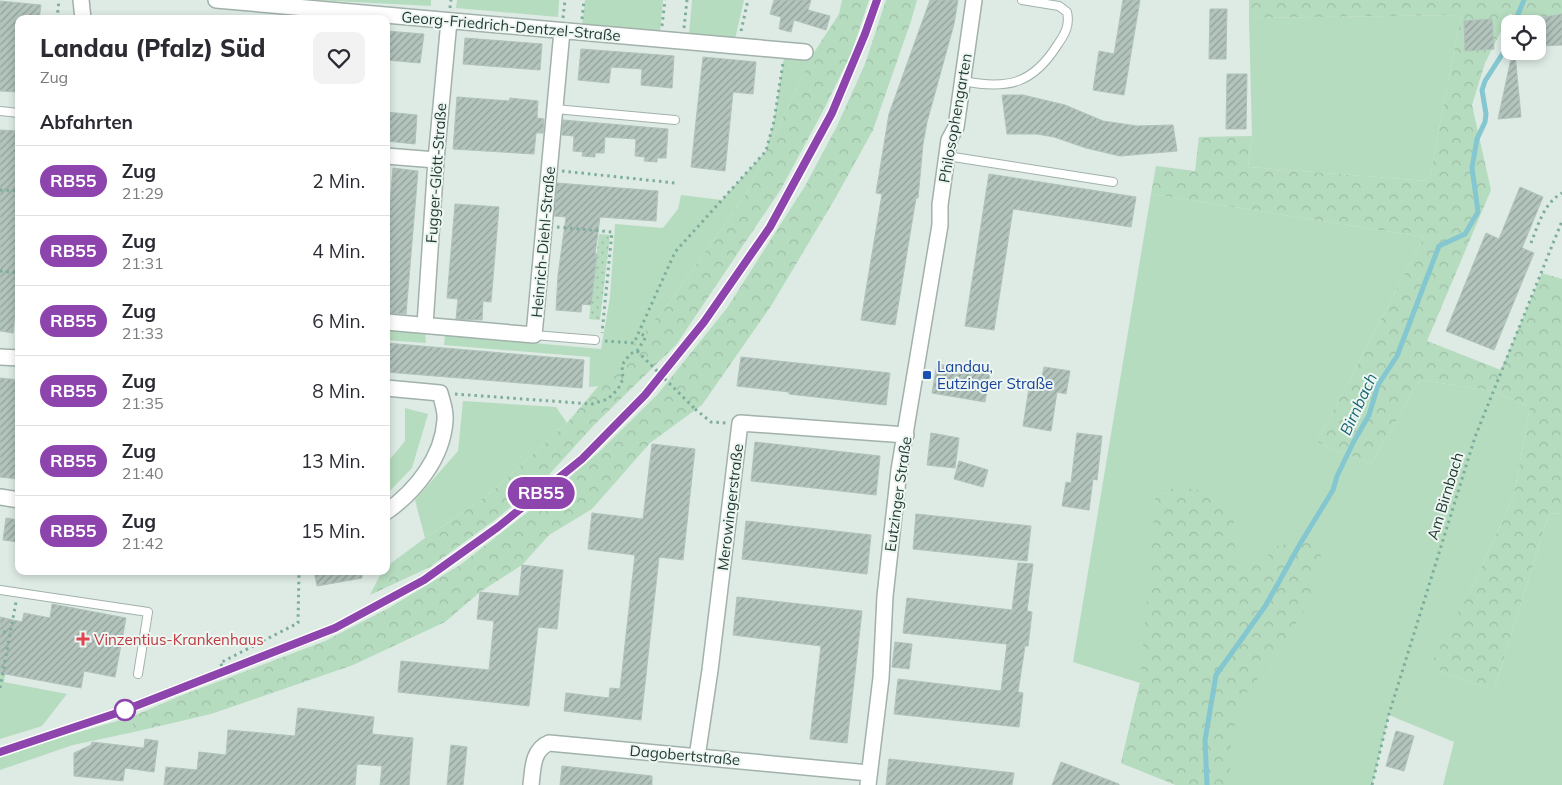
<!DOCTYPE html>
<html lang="de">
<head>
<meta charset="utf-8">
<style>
	body { margin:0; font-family:Mulish,sans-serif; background:#f2f2f3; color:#2b2b33; height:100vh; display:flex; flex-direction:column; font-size:19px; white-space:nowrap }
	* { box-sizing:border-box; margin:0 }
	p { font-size:16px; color:#7c7c81 }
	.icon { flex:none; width:28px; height:28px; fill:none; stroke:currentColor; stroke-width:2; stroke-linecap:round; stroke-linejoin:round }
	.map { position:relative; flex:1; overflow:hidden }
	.side { position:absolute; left:15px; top:15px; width:375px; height:560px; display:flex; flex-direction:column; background:#fff; border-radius:10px; box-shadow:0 2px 8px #0003 }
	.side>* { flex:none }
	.badge { padding:0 10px; border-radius:16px; font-size:18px; line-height:32px }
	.tools { position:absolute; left:1501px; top:15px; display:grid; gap:10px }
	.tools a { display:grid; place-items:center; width:45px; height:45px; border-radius:10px; background:#fff; box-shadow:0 2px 8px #0003; font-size:25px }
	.map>.badge { position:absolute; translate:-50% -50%; box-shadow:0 0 0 2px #fff }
	h2 { padding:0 25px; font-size:19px; line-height:45px }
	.round { display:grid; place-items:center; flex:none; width:52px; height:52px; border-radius:10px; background:#f2f2f3 }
	.headline { display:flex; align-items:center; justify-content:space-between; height:85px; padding:0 25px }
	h1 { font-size:24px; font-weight:800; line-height:38px }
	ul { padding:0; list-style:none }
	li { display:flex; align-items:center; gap:15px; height:70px; padding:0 25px; border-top:1px solid #e1e1e2 }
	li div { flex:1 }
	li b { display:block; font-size:19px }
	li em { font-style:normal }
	li .badge { min-width:55px; font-weight:700; text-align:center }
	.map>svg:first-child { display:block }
</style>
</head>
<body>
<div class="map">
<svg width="1562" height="785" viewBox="0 0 1562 785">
	<defs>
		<pattern id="forest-crowns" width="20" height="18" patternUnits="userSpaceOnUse" patternTransform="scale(1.25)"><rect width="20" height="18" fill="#b6dcbf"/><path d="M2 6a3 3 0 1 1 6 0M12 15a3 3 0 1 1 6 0" fill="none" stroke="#9cbea5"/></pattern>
		<pattern id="garden-dots" width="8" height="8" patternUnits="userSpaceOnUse" patternTransform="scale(1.25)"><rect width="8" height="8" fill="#b6dcbf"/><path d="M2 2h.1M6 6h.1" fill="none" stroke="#9cbea5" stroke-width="1.8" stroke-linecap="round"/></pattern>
		<pattern id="building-hatch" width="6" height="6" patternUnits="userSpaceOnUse" patternTransform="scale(1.25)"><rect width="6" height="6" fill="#b3c4bd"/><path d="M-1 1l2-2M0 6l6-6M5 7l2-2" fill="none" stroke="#91a09a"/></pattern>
	</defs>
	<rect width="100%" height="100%" fill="#deeae4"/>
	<path fill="#b6dcbf" d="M315 0H431V6Z
		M457 0H559L558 17 456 8Z
		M585 0H663L660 32 582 25Z
		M692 0H744L735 39 689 34Z
		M1461 15 1429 181 1248 167 1252 136 1249 18Z
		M785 51 813 54 746 194 669 303 600 386 589 387 590 357 444 345 445 335 601 349 610 297 615 224 663 228 678 209 681 195 722 200 766 151 774 121Z
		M1151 194 1424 237 1317 442 1371 464 1420 380 1493 391 1530 407 1514 495 1476 579 1433 662 1442 672 1494 690 1549 513 1562 514V785H1443L1454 742 1389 715 1372 785H1176L1121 763 1140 683 1073 662Z
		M386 330 425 333 426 343 386 340Z
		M463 401 556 407 567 423 488 495 425 538 415 500 458 451Z
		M405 408 428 414 412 468 386 495V464L405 441Z
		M0 665 7 667 4 682 67 694 42 726 0 739Z
		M131 717 134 732 73 745 0 770V755Z"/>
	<path fill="url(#forest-crowns)" d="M842 0H869L851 54 824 109 781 189 676 345 594 425 547 477 495 520 430 567 370 595 382 571H386V567L425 538 488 495 567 423 669 303 746 194 813 54 839 14Z
		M886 0H917L911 21 873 130 836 197 771 306 702 405 650 443 592 509 549 535 522 565 480 592 445 622 353 665 211 714 134 732 131 717 180 696 325 641 389 608 460 565 542 501 599 452 657 395 727 308 805 186 837 126 865 64Z
		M1249 0H1562V14L1519 20 1510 13 1485 63 1472 105 1491 190 1427 341 1501 370 1542 273 1562 279V514L1549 513 1494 690 1442 672 1432 662 1476 579 1514 495 1530 407 1493 391 1420 380 1371 464 1317 442 1424 237 1151 194 1156 166 1195 171 1199 137 1252 136 1248 167 1429 181 1461 15 1249 18Z
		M1179 487 1203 491 1224 499 1234 521V544L1242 566 1262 563 1276 546 1325 539 1308 605 1276 655 1238 704 1231 747 1229 785H1176L1121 763 1140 683 1156 493Z"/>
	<path fill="url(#garden-dots)" d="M599 234 610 235 600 320 589 319Z"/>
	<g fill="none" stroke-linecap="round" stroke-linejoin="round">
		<path stroke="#84c7d0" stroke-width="5" d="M1514 24 1524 0
			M1207 785 1205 740 1216 675 1266 605 1300 544 1333 490 1337 476 1353 443 1369 415 1378 385 1397 356 1439 246 1465 234 1478 212 1472 168 1477 139 1485 122 1486 114 1482 90 1485 81 1503 53 1510 35"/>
	</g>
	<path fill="url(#building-hatch)" stroke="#b0c3bb" d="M774 0H811L808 10 830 16 826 30 794 20 791 32 779 29 781 17 770 14Z
		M930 0H958L954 24 927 122 923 144 918 198H916L895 325 861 320 882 194 876 193 889 114Z
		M1123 0H1140L1124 95 1093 90 1099 51 1114 54Z
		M0 1 41 5 39 19H19V92L0 91Z
		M1210 9H1227L1226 59H1209Z
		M1562 14V45L1538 46V18Z
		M1492 19 1494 49 1465 51 1464 21Z
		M386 31 424 34 420 63 386 60Z
		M465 38 542 44 540 70 463 64Z
		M581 49 674 56 672 88 641 85 642 69 611 67 609 83 578 80Z
		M1512 54H1515L1521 117 1498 119Z
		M703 57 756 62 753 94 733 92 725 171 691 167Z
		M1227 74H1247L1246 129H1226Z
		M1002 95H1023L1065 105 1103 121 1137 126 1173 125 1177 151 1120 156 1086 148 1054 137 1037 134H1007Z
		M457 97 509 101 510 98 538 101 537 118 544 119 543 133H536L534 154 453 149Z
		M386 112 417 115 415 144 386 141Z
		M563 120 668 129 666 158H657V162L644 161 645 157 635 156 636 139 605 137 604 153H595V157L582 156 583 152 573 151 574 136 562 135Z
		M0 130 19 131V274L13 333 0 331Z
		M393 168 418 171 406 314 386 313V251Z
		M989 174 1136 197 1131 227 1013 209 994 330 965 326Z
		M557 183 658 191 656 221 600 217 595 254H597L591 305 582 304 581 312 556 310 558 275 566 217 554 216Z
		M1520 187 1543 197 1522 248 1534 253 1494 350 1446 331 1486 233 1499 239Z
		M455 204 499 207 491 302 483 301 482 320 456 319 458 299 447 298Z
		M386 343 584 360 582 388 386 372Z
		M741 357 890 373 886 405 789 394V392L737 386Z
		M937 364 990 373 985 402 932 393Z
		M1044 367 1070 371 1066 394 1057 392 1051 431 1023 426 1029 388 1040 389Z
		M0 378 19 380 18 479 0 477Z
		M931 433 959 438 955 468 927 465Z
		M1077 433 1102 436 1097 480 1093 479 1089 510 1062 506 1066 482 1071 483Z
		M755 442 880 456 876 495 751 481Z
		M652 444 695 449 683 560 659 557 641 720 564 711 566 693 609 698 610 688 620 689 635 555 588 549 592 513 643 519Z
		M959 461 988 470 983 487 954 479Z
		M916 514 1031 526 1027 561 913 549Z
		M6 518 19 520V542L3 540Z
		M746 521 871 535 867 574 742 559Z
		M1018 563 1033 564 1027 611 1032 612 1028 646H1025L1018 692 1023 693 1019 727 894 714 898 679 1001 691 1007 644 903 633 907 598 1012 610Z
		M522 565 563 570 557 629 538 627 529 706 398 692 401 661 489 670 494 621 477 619 480 592 519 596Z
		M314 571H362V578L317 586Z
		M737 597 862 611 847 743 810 739 821 646 733 635Z
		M52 604 126 618 115 677 84 671 81 688 0 673V617L22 622 24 613 50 618Z
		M895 642 912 644 909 669 892 667Z
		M298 708 374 717 372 734 413 738 409 785H380L382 766 357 764 355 785H164L166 767 197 770 199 752 226 755 228 730 295 736Z
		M1396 731 1414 736 1404 771 1386 766Z
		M145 739 158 741 154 772 125 768 123 781 74 776V753L91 745 92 742 144 748Z
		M451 745 467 747 463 785H447Z
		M889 759 1014 773 1012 785H886Z
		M1061 762 1119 784V785H1052Z
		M562 766 652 776V785H560Z"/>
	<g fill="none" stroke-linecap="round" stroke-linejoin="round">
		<defs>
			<path id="service" d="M963 81C1008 90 1033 84 1058 44 1065 34 1070 25 1067 12L1059 6 1022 0
				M555 109 675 120
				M0 111 19 113
				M947 156 1113 182
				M534 335 595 340
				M0 590 148 612 138 674"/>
			<path id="minor" d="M81 0 83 19
				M216 0 805 52
				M386 156 436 160
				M386 322 534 335 562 31
				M425 325 436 160 449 21
				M0 357 19 358
				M386 388 440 393C442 401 446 411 445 420 443 457 416 491 386 512
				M0 497 19 500
				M697 757 710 670 740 423 906 435
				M531 785C533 769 532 750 549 743L869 773
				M868 785 881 678 885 596 899 470 940 225V205L949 140 956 127 974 0"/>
		</defs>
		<use href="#service" stroke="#a1b1ab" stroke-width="10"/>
		<use href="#minor" stroke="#a1b1ab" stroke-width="18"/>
		<path stroke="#7dae9d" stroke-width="3" stroke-dasharray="2.5 4" stroke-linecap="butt" d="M450 8 451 0
			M563 18 565 0
			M57 19 59 0
			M582 19 584 0
			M662 26 665 0
			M684 28 687 0
			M741 31 748 0
			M562 171 675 183
			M0 190 19 191
			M557 227 612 232 602 333
			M1531 243C1538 225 1544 203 1562 193
			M0 271 19 273
			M605 341 634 343 675 252 766 151 774 121 783 63
			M455 394 592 404 608 399 618 389 623 379 622 365 630 354 637 351 646 337 639 332
			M695 409 711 422 727 423
			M3 632 10 633
			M222 666 220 663 298 623 299 571
			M0 688 16 602
			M1372 785 1389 714 1475 437 1562 221"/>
		<use href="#service" stroke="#fff" stroke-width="8"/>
		<use href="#minor" stroke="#fff" stroke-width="15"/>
		<path stroke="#59756d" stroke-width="4" stroke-dasharray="10 5" stroke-linecap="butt" d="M0 752C143 705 291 657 421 581 434 574 445 565 456 557 479 540 502 524 524 506 543 491 563 476 581 460 617 428 649 390 679 353 765 247 833 129 877 0"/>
		<path stroke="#7dae9d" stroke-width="3" stroke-dasharray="2.5 4" stroke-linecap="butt" d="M637 351 695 409"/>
	</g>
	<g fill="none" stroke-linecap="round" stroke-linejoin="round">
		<defs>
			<path id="line" d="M0 752 120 712 335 628 424 580 498 527 582 459 645 395 704 322 770 227 832 113 865 34 877 0"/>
		</defs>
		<use href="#line" stroke="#fff" stroke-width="11"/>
		<use href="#line" stroke="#8e44ad" stroke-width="8"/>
	</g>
	<rect fill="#1a4fb4" stroke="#eef6f2" stroke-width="2" x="922" y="370" width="10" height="10" rx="2.5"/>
	<path fill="#e0444e" stroke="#eef6f2" stroke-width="2" d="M80.5 631.5h5v5h5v5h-5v5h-5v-5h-5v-5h5z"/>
	<circle fill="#fff" stroke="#8e44ad" stroke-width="2.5" cx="125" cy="710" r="10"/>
	<g text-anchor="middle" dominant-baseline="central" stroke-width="4" stroke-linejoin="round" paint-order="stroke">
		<g font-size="15" fill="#1f3931" stroke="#eef6f2">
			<text transform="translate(511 26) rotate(5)">Georg-Friedrich-Dentzel-Straße</text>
			<text transform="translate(955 118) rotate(-80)">Philosophengarten</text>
			<text transform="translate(436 173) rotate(-86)">Fugger-Glött-Straße</text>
			<text transform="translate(543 242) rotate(-85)">Heinrich-Diehl-Straße</text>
			<text transform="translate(898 494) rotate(-82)">Eutzinger Straße</text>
			<text transform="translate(1445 496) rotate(-73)">Am Birnbach</text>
			<text transform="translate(730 507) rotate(-83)">Merowingerstraße</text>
			<text transform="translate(685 755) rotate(5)">Dagobertstraße</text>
		</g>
		<g font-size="15" fill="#164399" stroke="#eef6f2" text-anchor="start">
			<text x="937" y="366">Landau,<tspan x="937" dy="17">Eutzinger Straße</tspan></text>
		</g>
		<g font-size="15" fill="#be3a42" stroke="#eef6f2" text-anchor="start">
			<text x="94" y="639">Vinzentius-Krankenhaus</text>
		</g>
		<g font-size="16" font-style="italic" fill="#196875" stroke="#eef6f2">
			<text transform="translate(1358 404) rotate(-65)">Birnbach</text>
		</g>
	</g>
</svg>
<div class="tools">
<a><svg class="icon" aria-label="locate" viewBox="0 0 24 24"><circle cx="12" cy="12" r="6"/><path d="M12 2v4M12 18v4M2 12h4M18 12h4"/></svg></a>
</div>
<b class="badge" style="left:541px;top:493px;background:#8e44ad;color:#fff">RB55</b>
<section class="side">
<div class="headline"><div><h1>Landau (Pfalz) Süd</h1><p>Zug</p></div><a class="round"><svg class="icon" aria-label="heart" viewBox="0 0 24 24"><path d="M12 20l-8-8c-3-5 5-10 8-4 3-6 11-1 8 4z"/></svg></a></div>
<h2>Abfahrten</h2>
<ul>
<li><span class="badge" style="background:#8e44ad;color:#fff">RB55</span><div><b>Zug</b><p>21:29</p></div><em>2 Min.</em></li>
<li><span class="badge" style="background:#8e44ad;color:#fff">RB55</span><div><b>Zug</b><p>21:31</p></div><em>4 Min.</em></li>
<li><span class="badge" style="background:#8e44ad;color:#fff">RB55</span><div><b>Zug</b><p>21:33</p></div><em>6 Min.</em></li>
<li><span class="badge" style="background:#8e44ad;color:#fff">RB55</span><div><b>Zug</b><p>21:35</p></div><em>8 Min.</em></li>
<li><span class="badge" style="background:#8e44ad;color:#fff">RB55</span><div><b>Zug</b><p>21:40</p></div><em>13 Min.</em></li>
<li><span class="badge" style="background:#8e44ad;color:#fff">RB55</span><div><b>Zug</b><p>21:42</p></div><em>15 Min.</em></li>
</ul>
</section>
</div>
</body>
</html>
